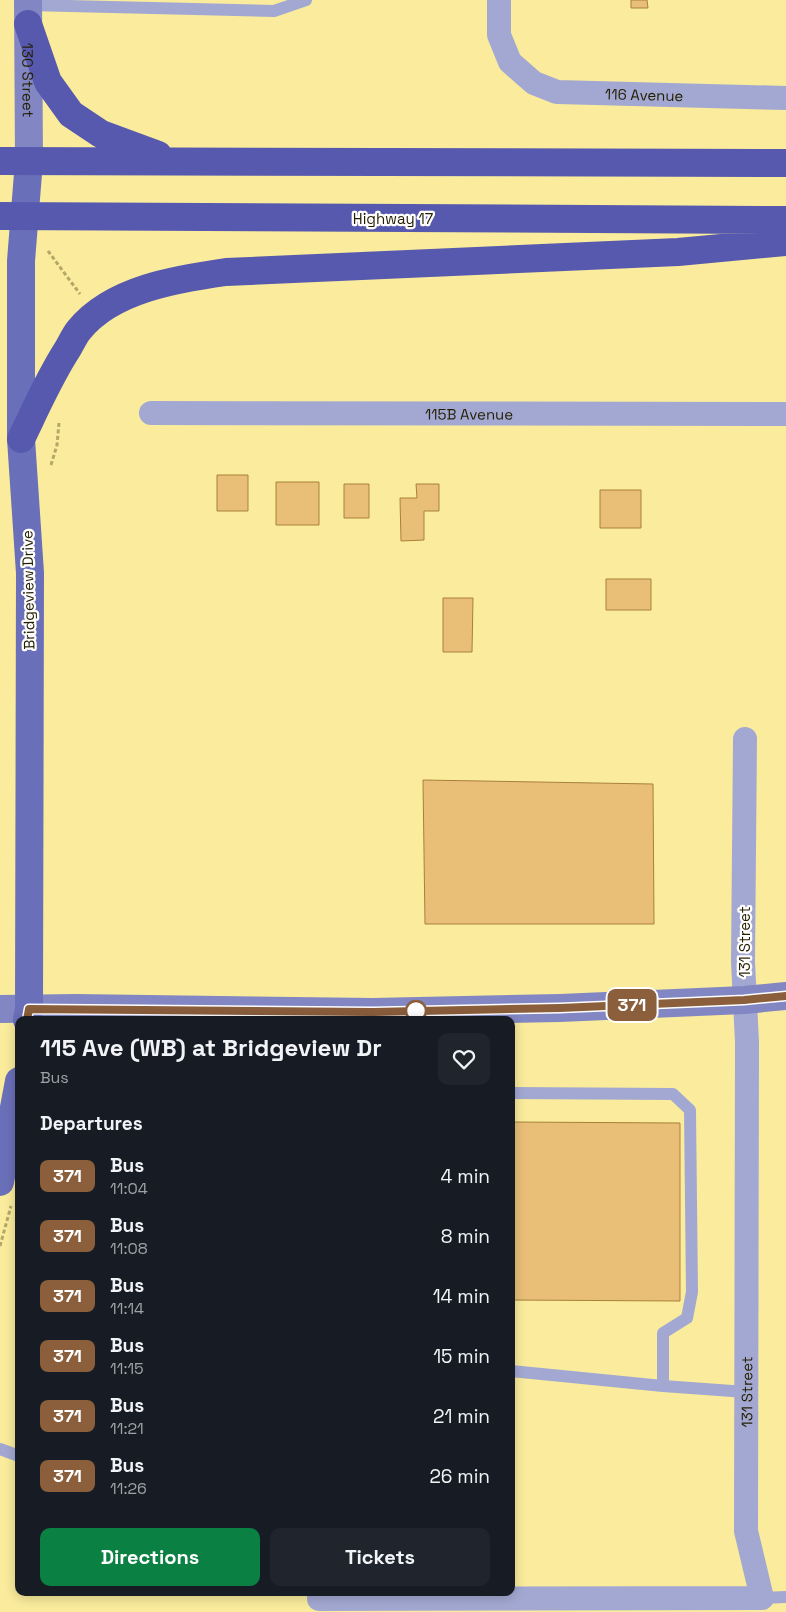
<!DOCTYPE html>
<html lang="en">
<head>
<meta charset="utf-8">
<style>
	body { margin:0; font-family:"Space Grotesk",sans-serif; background:#20242c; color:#f1f3f6; height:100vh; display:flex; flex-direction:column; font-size:19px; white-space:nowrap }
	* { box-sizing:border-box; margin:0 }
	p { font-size:16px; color:#9ea1a6 }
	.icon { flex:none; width:28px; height:28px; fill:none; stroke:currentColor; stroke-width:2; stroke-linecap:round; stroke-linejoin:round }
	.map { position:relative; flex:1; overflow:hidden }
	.drawer { position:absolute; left:15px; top:1016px; width:500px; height:580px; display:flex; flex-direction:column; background:#171b24; border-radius:10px; box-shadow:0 2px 12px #0003 }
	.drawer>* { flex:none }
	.badge { padding:0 10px; border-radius:8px; font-size:18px; line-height:32px }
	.map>.badge { position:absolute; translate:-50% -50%; box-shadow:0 0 0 2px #fff }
	h2 { padding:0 25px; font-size:19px; line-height:45px }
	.round { display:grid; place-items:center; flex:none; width:52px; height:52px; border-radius:10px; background:#20242c }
	.overview { display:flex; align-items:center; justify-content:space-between; height:85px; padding:0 25px }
	h1 { font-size:24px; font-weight:700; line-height:38px }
	.button { display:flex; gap:10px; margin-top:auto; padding:10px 25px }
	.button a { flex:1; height:58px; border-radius:10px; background:#0b8043; color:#fff; font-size:20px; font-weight:700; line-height:58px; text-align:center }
	.button a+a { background:#20242c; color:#f1f3f6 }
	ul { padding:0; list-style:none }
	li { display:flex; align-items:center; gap:15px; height:60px; padding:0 25px }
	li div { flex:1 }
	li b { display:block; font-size:19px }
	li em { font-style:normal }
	li .badge { min-width:55px; font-weight:700; text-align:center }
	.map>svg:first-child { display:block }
</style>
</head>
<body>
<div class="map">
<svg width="786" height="1612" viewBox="0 0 786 1612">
	<rect width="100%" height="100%" fill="#faec9c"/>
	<path fill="#e9bf78" stroke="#a8803a" d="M631 0H647L648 8H631Z
		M217 475H248V511H217Z
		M276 482H319V525H276Z
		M344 484H369V518H344Z
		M416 484H439V511H424V540L401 541 400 498H417Z
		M600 490H641V528H600Z
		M606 579H651V610H606Z
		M443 598H473L472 652H443Z
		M423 780 653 784 654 924H425Z
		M511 1122 680 1123V1301L511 1300Z"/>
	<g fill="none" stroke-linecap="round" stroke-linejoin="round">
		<path stroke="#b3a868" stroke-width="3" stroke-dasharray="4 2.5" stroke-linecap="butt" d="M48 251 80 294
			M51 465 57 445 59 423
			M0 1246 11 1206"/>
		<path stroke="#a3a8d2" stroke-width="12" d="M28 5 274 11 306 0
			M511 1093 673 1094 690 1110 692 1292 687 1318 663 1333V1386L511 1371
			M663 1386 746 1392
			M0 1449 19 1456
			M762 1598 786 1597"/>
		<g stroke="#a3a8d2" stroke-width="24">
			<path id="s1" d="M499 0V35L510 62 534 83 557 92 786 98"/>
			<path id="s2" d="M151 413 786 414"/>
			<path id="s3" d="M319 1599 762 1598 746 1531 747 1042 743 962 745 739"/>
		</g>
		<g stroke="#8287c4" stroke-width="28">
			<path id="s4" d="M28 0 29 161"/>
			<path d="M0 1009 76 1008 373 1012 560 1008 744 1000 786 996"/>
		</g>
		<path stroke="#6a6fb9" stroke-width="28" d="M27 1020 29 1009 30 573 21 439V261L29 161
			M0 1182 19 1081"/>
		<path stroke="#5759af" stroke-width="28" d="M28 24 48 82 71 114 101 134 158 155
			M0 161 786 163
			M0 216 786 220
			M21 439C36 408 49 378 67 350 71 344 74 336 79 330 112 289 177 279 226 272L678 252 786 242"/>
	</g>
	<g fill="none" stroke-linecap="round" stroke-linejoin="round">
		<defs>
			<path id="line" d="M27 1020 29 1009 373 1012 560 1008 744 1000 786 996"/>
		</defs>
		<use href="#line" stroke="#fff" stroke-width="11"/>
		<use href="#line" stroke="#8b5e3c" stroke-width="8"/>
	</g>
	<circle fill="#fff" stroke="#8b5e3c" stroke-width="2.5" cx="416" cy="1011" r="10"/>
	<g text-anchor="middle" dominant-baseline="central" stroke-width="4.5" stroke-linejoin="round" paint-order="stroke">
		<g font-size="15" fill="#231e00" stroke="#fff">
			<text stroke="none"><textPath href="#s4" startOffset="80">130 Street</textPath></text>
			<text stroke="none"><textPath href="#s1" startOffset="208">116 Avenue</textPath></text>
			<text x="393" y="218">Highway 17</text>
			<text stroke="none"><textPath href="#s2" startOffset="318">115B Avenue</textPath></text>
			<text transform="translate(28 590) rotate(-91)">Bridgeview Drive</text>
			<text transform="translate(744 942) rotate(-90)">131 Street</text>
			<text stroke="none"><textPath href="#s3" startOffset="651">131 Street</textPath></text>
		</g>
	</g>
</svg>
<b class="badge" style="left:632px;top:1005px;background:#8b5e3c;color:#fff">371</b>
<section class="drawer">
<div class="overview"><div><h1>115 Ave (WB) at Bridgeview Dr</h1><p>Bus</p></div><a class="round"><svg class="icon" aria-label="heart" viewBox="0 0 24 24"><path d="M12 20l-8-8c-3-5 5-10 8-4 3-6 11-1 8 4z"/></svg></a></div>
<h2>Departures</h2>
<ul>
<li><span class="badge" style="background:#8b5e3c;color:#fff">371</span><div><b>Bus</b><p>11:04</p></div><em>4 min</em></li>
<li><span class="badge" style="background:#8b5e3c;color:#fff">371</span><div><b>Bus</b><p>11:08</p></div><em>8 min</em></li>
<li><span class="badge" style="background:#8b5e3c;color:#fff">371</span><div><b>Bus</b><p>11:14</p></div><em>14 min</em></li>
<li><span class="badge" style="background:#8b5e3c;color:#fff">371</span><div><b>Bus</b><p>11:15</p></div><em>15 min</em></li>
<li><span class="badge" style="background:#8b5e3c;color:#fff">371</span><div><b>Bus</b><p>11:21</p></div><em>21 min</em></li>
<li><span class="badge" style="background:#8b5e3c;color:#fff">371</span><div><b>Bus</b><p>11:26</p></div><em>26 min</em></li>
</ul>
<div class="button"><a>Directions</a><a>Tickets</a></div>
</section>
</div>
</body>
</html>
